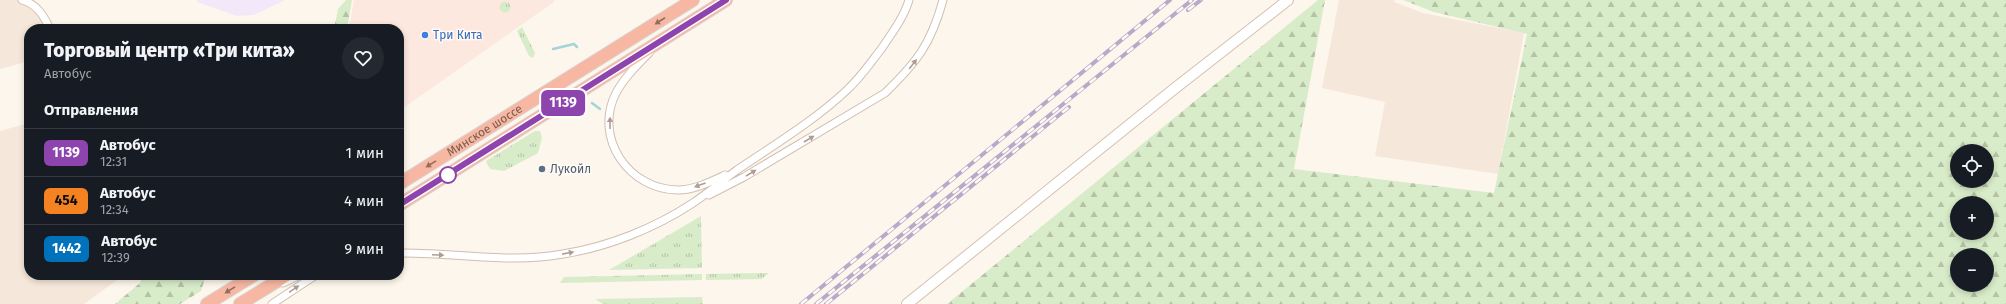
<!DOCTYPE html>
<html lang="ru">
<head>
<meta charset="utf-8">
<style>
	body { margin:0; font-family:"Fira Sans",sans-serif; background:#242831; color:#f1f3f6; height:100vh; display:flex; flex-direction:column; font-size:15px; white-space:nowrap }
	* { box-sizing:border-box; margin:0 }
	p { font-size:13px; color:#9ea1a6 }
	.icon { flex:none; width:22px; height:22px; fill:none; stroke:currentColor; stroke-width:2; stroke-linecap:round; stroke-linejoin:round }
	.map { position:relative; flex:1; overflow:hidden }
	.drawer { position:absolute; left:24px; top:24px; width:380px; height:256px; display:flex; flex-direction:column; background:#171b24; border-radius:16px; box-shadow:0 2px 6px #0003 }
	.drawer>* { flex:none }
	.badge { padding:0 8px; border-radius:6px; font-size:14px; line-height:26px }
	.fabs { position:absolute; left:1950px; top:144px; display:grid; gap:8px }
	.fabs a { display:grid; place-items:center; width:44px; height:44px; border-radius:50%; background:#171b24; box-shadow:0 2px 6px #0003; font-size:20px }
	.map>.badge { position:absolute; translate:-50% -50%; box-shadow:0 0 0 2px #fff }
	h2 { padding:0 20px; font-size:15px; line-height:36px }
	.round { display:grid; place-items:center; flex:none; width:42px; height:42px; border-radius:21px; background:#242831 }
	.headline { display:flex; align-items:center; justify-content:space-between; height:68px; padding:0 20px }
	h1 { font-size:19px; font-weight:800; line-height:30px }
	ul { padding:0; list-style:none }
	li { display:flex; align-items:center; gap:12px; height:48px; padding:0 20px; border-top:1px solid #363941 }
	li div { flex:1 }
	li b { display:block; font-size:15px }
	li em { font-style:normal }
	li .badge { min-width:44px; font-weight:700; text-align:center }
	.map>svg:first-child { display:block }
</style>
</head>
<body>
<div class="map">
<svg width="2006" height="304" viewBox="0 0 2006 304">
	<defs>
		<pattern id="grass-tufts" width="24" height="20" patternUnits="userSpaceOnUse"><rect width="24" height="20" fill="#d8ecc9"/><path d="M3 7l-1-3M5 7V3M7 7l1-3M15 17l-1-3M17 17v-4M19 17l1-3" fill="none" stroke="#b4c2a5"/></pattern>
		<pattern id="forest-firs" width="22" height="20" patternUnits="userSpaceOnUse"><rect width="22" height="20" fill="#d8ecc9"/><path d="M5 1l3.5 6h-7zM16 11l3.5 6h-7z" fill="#b4c2a5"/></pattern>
	</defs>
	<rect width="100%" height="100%" fill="#fdf6ec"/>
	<path fill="#f5e8da" d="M0 0H32L45 29H29V61L0 69Z
		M1339 0H1394V2L1423 13 1524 33 1498 174 1375 156 1385 102 1322 88Z
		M29 123V275H124L84 304H0V131Z"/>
	<path fill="#fde8e0" d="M354 0H554V2L399 111V29H349Z"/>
	<path fill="#f3e8fa" d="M197 0H285L254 15 237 16 197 2Z"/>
	<path fill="url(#grass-tufts)" d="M499.5 7a5.5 5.5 0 1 1 11 0a5.5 5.5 0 1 1-11 0Z
		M522 27 535 53 533 58 529 56 517 31Z
		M535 131H540L542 138 538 153 504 171 490 169 486 161Z
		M701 216 702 268 609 270Z
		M769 273 762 279 706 280V274Z
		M702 274V280L560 283 564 277Z
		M702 297 703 304H603L595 299Z"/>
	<path fill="url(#forest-firs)" fill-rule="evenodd" d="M346 0H352L347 29H334L338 9Z
		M1318 0H1325L1294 169 1494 193 1527 34 1434 12 1403 0H2006V304H947ZM1957 151H1987V181H1957ZM1957 203H1987V233H1957ZM1957 255H1987V285H1957Z
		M143 275H206L201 291 180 304H115L140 283Z"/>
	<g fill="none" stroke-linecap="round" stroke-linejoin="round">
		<path stroke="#a5d3da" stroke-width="2.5" d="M553 49 574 44 577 47
			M592 103 600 109"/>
		<defs>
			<path id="street" d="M22 0C37 4 44 16 50 29
				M649 53C637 65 624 78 616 93 593 138 629 190 678 190 694 190 710 182 725 175
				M709 195 744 177 885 93C917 62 931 44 943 0
				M399 253C454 252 508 264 563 254 608 247 655 228 693 203 708 193 722 181 737 170 774 145 814 121 847 90 861 77 871 62 882 48 892 33 904 17 909 0
				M283 283 300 275
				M272 304 316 275"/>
			<path id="secondary" d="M907 304 1174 89 1288 0"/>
			<g id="highway">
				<path id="s1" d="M399 184 693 0"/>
				<path d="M399 205 726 0"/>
				<path d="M207 304 254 275"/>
				<path d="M240 304 287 275"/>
			</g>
		</defs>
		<use href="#street" stroke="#d1beb0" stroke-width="9"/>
		<use href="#secondary" stroke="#d6c0b0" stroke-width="12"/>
		<use href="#highway" stroke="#dad1cd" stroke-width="14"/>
		<use href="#street" stroke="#fff" stroke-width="7"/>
		<use href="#secondary" stroke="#fff" stroke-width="10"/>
		<use href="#highway" stroke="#f7b7a3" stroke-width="12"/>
		<defs>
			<path id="rail" d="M1188 10 1201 0
				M801 304 1170 0
				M816 304 1192 0
				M826 304 1069 107"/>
		</defs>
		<use href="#rail" stroke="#b9a8c9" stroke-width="4"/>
		<use href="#rail" stroke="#fffaf3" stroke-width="2.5" stroke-dasharray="8" stroke-linecap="butt"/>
	</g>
	<defs><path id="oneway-solid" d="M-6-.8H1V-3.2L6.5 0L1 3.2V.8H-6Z"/></defs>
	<g fill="#936e5e">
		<use href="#oneway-solid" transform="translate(660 21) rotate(147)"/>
		<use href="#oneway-solid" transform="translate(431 164) rotate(148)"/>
		<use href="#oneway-solid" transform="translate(230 290) rotate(148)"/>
	</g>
	<g fill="#af9d94">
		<use href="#oneway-solid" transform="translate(913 64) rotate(-52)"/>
		<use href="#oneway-solid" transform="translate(610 123) rotate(-90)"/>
		<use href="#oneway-solid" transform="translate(809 139) rotate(-30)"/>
		<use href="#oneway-solid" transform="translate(751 173) rotate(-31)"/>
		<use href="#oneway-solid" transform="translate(700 185) rotate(160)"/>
		<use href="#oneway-solid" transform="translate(568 253) rotate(-11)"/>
		<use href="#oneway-solid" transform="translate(438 255) rotate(3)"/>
		<use href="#oneway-solid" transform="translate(294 289) rotate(-34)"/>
	</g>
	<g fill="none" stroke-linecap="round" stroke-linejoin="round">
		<defs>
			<path id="line" d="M399 205 726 0"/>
		</defs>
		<use href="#line" stroke="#fff" stroke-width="9"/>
		<use href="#line" stroke="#8e44ad" stroke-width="6"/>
	</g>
	<circle fill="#3f7fe0" stroke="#fffaf3" stroke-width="1.5" cx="425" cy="35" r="4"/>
	<circle fill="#5c6f8a" stroke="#fffaf3" stroke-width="1.5" cx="542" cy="169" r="4"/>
	<circle fill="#fff" stroke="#8e44ad" stroke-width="2" cx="448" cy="175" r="8"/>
	<g text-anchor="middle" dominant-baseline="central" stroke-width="3" stroke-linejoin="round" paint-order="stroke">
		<g font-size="12" fill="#366cbe" stroke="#fffaf3" text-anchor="start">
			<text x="433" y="35">Три Кита</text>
		</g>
		<g font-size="12" fill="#7a5c4d" stroke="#fffaf3">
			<text stroke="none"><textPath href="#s1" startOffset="101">Минское шоссе</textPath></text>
		</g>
		<g font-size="12" fill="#4e5e75" stroke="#fffaf3" text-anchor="start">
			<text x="550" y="169">Лукойл</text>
		</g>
	</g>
</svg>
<div class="fabs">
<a><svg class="icon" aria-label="locate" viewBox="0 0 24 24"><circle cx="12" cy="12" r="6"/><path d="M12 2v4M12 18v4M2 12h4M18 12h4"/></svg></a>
<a>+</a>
<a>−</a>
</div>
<b class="badge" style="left:563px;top:103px;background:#8e44ad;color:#fff">1139</b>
<section class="drawer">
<div class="headline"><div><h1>Торговый центр «Три кита»</h1><p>Автобус</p></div><a class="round"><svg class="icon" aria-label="heart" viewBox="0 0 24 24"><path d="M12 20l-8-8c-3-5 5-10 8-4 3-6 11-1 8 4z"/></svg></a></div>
<h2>Отправления</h2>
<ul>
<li><span class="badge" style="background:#8e44ad;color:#fff">1139</span><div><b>Автобус</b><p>12:31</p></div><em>1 мин</em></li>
<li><span class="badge" style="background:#f58220;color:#111">454</span><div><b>Автобус</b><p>12:34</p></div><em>4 мин</em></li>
<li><span class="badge" style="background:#0072bc;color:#fff">1442</span><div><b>Автобус</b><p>12:39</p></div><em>9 мин</em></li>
</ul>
</section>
</div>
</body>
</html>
